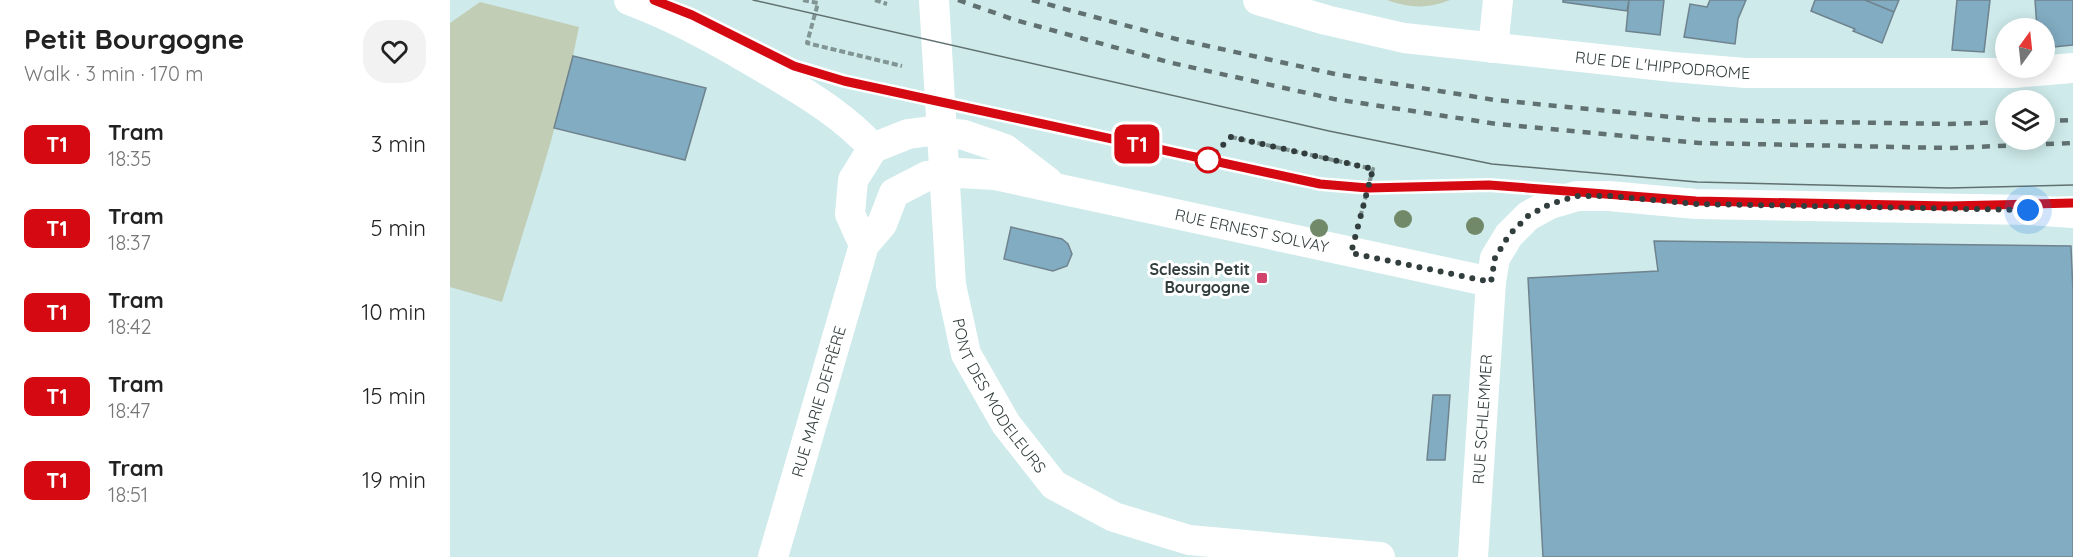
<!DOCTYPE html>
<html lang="en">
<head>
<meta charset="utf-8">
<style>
	body { margin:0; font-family:Quicksand,sans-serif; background:#f2f2f2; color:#222; height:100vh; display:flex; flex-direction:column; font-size:22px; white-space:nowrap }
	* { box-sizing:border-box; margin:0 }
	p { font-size:20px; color:#767676 }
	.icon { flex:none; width:33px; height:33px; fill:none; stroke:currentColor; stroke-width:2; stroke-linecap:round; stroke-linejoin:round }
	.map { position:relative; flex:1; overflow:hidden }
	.side { display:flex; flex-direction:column; background:#fff; width:450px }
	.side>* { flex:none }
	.badge { padding:0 12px; border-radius:9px; font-size:21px; line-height:39px }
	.needle { width:39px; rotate:15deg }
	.tools { position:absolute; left:1545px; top:18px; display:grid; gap:12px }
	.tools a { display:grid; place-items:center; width:60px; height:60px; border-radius:50%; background:#fff; box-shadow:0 3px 15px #0003; font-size:30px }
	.you { position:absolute; width:30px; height:30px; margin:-15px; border:4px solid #fff; border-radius:50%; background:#1a73e8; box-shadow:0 0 0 9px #1a73e833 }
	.map>.badge { position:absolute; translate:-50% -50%; box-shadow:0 0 0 3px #fff }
	.round { display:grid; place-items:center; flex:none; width:63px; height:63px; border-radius:24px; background:#f2f2f2 }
	.head { display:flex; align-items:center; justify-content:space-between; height:102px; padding:0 24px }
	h1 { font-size:28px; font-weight:700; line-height:45px }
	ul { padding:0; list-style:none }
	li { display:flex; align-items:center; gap:18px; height:84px; padding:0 24px }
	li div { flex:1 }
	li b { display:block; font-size:22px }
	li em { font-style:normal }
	li .badge { min-width:66px; font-weight:700; text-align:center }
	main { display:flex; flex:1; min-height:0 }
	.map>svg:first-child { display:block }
</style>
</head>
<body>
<main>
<section class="side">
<div class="head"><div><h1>Petit Bourgogne</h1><p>Walk · 3 min · 170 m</p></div><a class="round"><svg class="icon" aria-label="heart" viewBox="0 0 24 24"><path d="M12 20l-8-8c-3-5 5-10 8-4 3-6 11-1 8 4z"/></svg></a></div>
<ul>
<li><span class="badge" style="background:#d50911;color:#fff">T1</span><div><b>Tram</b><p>18:35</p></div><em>3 min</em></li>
<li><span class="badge" style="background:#d50911;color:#fff">T1</span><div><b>Tram</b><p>18:37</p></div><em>5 min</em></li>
<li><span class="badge" style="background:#d50911;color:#fff">T1</span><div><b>Tram</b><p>18:42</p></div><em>10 min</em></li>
<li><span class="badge" style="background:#d50911;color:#fff">T1</span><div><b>Tram</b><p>18:47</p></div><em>15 min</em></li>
<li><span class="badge" style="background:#d50911;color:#fff">T1</span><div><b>Tram</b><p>18:51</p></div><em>19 min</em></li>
</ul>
</section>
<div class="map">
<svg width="1623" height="557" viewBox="0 0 1623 557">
	<rect width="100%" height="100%" fill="#ceeaea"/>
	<path fill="#c2cdb6" d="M937 0H1000C979 9 958 8 937 0Z
		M30 2 129 27C111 120 79 211 52 302L0 287V23Z"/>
	<path fill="#82acc1" stroke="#6f838e" stroke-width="1.5" d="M1113 0H1179L1177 11 1113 2Z
		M1179 0H1214L1210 35 1176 31Z
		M1260 0H1296L1288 19 1285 44 1234 37 1240 4 1257 7Z
		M1365 0H1415L1444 12 1432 43 1403 31 1405 29 1361 11Z
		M1415 0H1449L1444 12Z
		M1507 0H1540L1534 52 1502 50Z
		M1585 0H1623V45L1594 48V28H1587Z
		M123 56 256 88 235 160 104 128Z
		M561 227 612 239 618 244 622 254 617 266 603 271 554 259Z
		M1204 241 1621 246 1623 292V557H1093L1078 278 1208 271Z
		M983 395H1000L995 460H977Z"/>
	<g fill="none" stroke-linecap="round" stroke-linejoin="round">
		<path stroke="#829595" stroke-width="4" stroke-dasharray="6 3" stroke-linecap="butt" d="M353 0 368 3 357 43 452 66
			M425 0 437 4
			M781 137 923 169 910 218"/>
		<g stroke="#fff" stroke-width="30">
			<path d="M179 0C232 20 279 47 327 76 362 97 396 118 423 148L403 180 400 214 414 245"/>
			<path id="s1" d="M484 0 501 285 516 354 556 424 604 485 664 517 739 540 930 557"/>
			<path id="s2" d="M808 0 876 20 954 38 1223 67 1295 73H1564L1623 68"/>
			<path d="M1043 48 1048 0"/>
			<path d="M423 148 458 134 481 131 514 135 555 149 598 182"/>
			<path id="s3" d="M323 557 414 245 432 224 444 193 477 176 509 173 545 175 1041 282"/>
			<path id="s4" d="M1023 557 1041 282 1045 258 1059 235 1078 216 1100 204 1127 196H1159L1246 204 1578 210 1623 213"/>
		</g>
		<path stroke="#617171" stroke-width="1.5" d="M204 0 242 15 344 66 394 82 870 184 918 188 1039 185 1246 201 1499 206 1623 203
			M303 0 879 131 1042 164 1247 182 1499 188 1623 185"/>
		<path stroke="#617171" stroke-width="4.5" stroke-dasharray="8 8" stroke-linecap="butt" d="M508 0 565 20 722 63 884 99 1047 124 1249 143 1499 148 1623 143
			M582 0 726 39 885 74 1045 100 1253 120 1498 124 1556 122
			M1594 121 1623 120"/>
	</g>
	<g fill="#718969">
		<circle cx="953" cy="219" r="9"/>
		<circle cx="1025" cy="226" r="9"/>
		<circle cx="869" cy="228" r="9"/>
	</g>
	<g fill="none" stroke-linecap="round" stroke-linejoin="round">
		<defs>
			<path id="line" d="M204 0 242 15 344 66 394 81 870 184 918 188 1039 185 1246 201 1499 206 1623 203"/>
		</defs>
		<use href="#line" stroke="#fff" stroke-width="14"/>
		<use href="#line" stroke="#d50911" stroke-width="9"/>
		<path stroke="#323d3d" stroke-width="6" stroke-dasharray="0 10.8" d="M758 160 781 137 923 169 901 253 1041 282 1045 258 1059 235 1078 216 1100 204 1127 196H1159L1246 204 1578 210"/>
	</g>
	<circle fill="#fff" stroke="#d50911" stroke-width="3" cx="758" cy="160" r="12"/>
	<rect fill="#d2436c" stroke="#fff" stroke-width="2" x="806" y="272" width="12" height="12" rx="3"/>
	<g text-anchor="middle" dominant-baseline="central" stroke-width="6" stroke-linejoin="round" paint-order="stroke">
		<g font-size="16" fill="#323d3d" stroke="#fff">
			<text stroke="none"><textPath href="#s2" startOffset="411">RUE DE L'HIPPODROME</textPath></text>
			<text stroke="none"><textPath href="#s3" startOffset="754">RUE ERNEST SOLVAY</textPath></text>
			<text stroke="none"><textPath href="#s1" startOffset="408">PONT DES MODELEURS</textPath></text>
			<text stroke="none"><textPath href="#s3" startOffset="162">RUE MARIE DEFRÈRE</textPath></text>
			<text stroke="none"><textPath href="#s4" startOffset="138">RUE SCHLEMMER</textPath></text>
		</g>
		<g font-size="16" font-weight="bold" fill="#323d3d" stroke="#fff" text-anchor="end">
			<text x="800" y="269">Sclessin Petit<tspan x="800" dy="18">Bourgogne</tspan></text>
		</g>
	</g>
</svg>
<div class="tools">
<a><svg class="needle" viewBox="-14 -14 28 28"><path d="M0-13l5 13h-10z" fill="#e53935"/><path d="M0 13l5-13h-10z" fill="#767676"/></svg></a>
<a><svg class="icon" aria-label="layers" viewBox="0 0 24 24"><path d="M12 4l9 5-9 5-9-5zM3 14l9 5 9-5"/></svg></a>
</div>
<div class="you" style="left:1578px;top:210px"></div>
<b class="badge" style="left:687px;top:144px;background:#d50911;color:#fff">T1</b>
</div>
</main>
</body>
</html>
